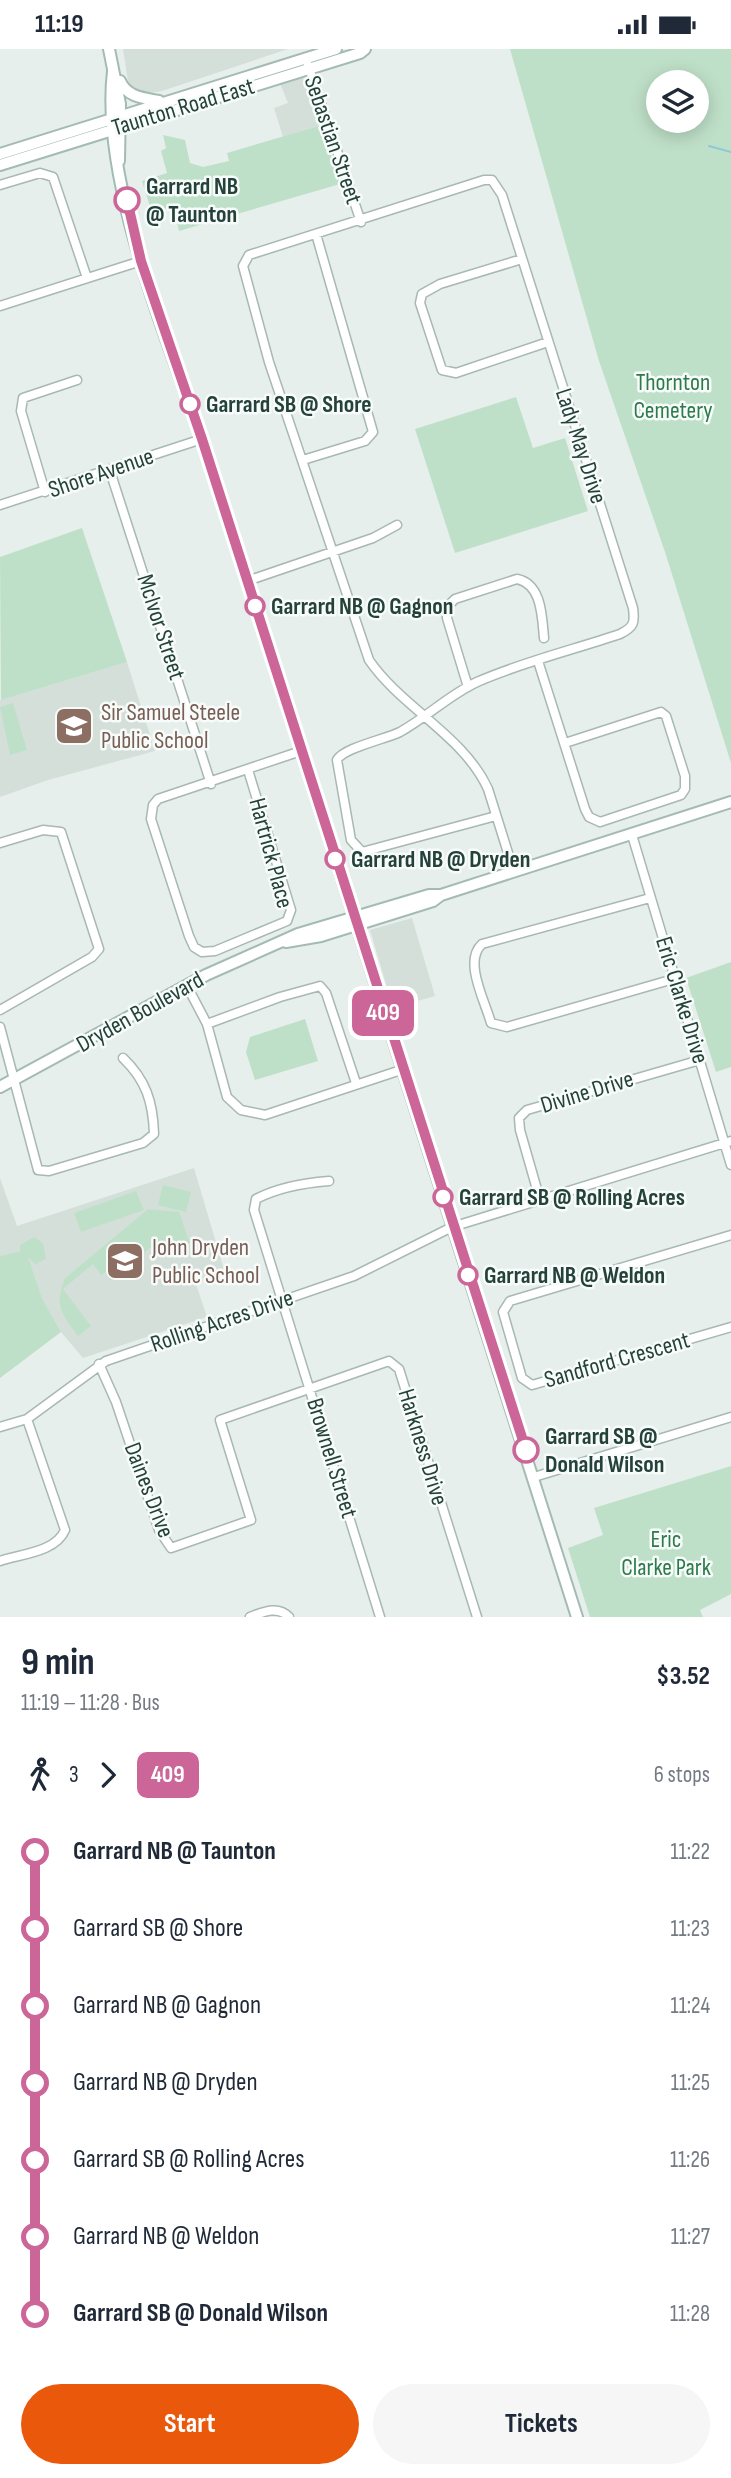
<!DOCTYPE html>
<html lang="en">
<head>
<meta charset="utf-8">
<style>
	body { margin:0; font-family:"Sofia Sans Condensed",sans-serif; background:#f6f6f7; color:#1f2937; height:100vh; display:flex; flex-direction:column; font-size:26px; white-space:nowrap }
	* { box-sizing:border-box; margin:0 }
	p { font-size:23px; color:#747a83 }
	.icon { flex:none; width:38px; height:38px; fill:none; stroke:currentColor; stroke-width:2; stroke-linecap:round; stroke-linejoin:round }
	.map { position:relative; height:1568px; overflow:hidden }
	.sheet { display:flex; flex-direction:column; background:#fff; flex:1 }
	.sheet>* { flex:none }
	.badge { padding:0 14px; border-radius:10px; font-size:24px; line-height:46px }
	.controls { position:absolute; left:646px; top:21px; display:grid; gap:14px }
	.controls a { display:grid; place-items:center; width:63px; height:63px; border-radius:50%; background:#fff; box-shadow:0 4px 18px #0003; font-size:35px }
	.map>.badge { position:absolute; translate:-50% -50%; box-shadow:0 0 0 4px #fff }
	.legs { display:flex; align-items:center; gap:10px; height:77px; padding:0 21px; font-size:23px }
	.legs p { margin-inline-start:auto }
	.head { display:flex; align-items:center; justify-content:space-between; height:119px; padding:0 21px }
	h1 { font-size:38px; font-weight:700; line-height:52px }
	.action { display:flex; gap:14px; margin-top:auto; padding:14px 21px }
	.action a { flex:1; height:80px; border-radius:42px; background:#ea580c; color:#fff; font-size:28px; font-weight:700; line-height:80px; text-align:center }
	.action a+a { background:#f6f6f7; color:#1f2937 }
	ul { padding:0 21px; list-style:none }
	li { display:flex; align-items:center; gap:24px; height:77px; font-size:26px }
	li i { display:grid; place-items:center; width:10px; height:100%; margin:0 9px; background:currentColor }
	li i::after { content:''; width:18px; height:18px; margin:-9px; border:5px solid; border-radius:50%; background:#fff }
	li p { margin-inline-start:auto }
	li:first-child i { background:linear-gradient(#0000 50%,currentColor 0) }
	li:last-child i { background:linear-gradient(currentColor 50%,#0000 0) }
	.status { display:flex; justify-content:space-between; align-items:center; height:49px; padding:0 35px; background:#fff; direction:ltr }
	.status svg { height:19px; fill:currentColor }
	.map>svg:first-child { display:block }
</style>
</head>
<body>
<div class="status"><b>11:19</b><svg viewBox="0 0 49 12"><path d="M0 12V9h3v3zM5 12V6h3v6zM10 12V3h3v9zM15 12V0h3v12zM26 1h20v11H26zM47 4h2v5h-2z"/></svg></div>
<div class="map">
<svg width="731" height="1568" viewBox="0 0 731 1568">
	<rect width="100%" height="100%" fill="#e6efeb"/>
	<path fill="#d4dfda" d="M123 0H288L162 42 144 45 129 38Z
		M298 26 307 32 322 76 283 88 274 59 288 54 279 32Z
		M127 613 155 702 48 731 0 748V651Z
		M412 869 435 947 393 959 370 881Z
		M194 1119 225 1224 196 1235 207 1268 83 1309 61 1283 42 1249 25 1201 0 1207V1129L17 1177Z"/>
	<path fill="#bfe0c8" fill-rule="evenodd" d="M510 0H731V714L665 503 599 312ZM696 33V72H658V33Z
		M322 76 340 135 179 182 174 157 152 164 142 132 167 124 161 102 166 99 163 86 185 91 190 114 203 118 229 112 227 104Z
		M516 348 533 399 565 389 588 462 455 504 415 380Z
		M82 479 127 613 1 651 0 508Z
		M13 654 27 701 10 706 0 658Z
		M731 913V1018L716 1023 686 929Z
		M305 970 318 1012 255 1031 246 1003 250 988Z
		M163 1136 191 1143 186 1163 158 1156Z
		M136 1142 144 1161 81 1183 74 1164Z
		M148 1160 179 1163 190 1195 170 1191 158 1198 155 1195 110 1231 106 1223 101 1226 93 1215 63 1240 91 1277 78 1287C61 1264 54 1257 65 1229Z
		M34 1188 43 1194 46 1210 35 1215 28 1208 42 1249 61 1283 0 1329V1207L20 1202V1196Z
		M731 1417V1545L700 1561 703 1568H590L568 1499 603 1486 594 1459Z"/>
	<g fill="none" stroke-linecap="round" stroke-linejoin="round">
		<path stroke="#8ec9d4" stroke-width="2" d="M709 97 731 103"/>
		<defs>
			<path id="street" d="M308 16 361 173
				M0 136 40 124 53 128 87 229
				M522 210 440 235 422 245 420 254 442 321 456 324 548 293
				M0 257 141 212
				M303 411 365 392 373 383 316 185
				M110 422 211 735
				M45 443 21 362 23 349 77 331
				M0 456 202 390
				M247 532 373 489 397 476
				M538 612 585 760 589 768 600 773 681 746 685 740V727L666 667 661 663 565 694
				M468 638 447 569V558L455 550 517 530C542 535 542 568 544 589
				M248 721 291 861 287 872 215 902 202 903 194 898 189 887 151 770 153 756 158 750 301 702
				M496 767 362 803 351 791 337 711C343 699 386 690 400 683 427 668 449 646 477 633 522 613 573 601 620 585 634 578 635 574 633 559L502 146 492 131H484L249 206 243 217 269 313 369 611C402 659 464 687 488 740L514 823
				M632 786 731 1116
				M0 794 43 781 61 783 99 900 92 908 0 961
				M650 849 482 895C463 912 485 952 491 974L507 978 677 929
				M187 937 207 975 227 1048 241 1061 265 1066 401 1021
				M207 975 280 948 320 937 326 944 356 1034
				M0 978 38 1121 49 1122 143 1094 154 1085C153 1053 146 1031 123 1009
				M329 1132C303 1134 279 1138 256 1150L254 1161 380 1568
				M540 1151 520 1081 519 1069 527 1061 700 1011
				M731 1186 510 1252 503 1263 522 1329 532 1336 731 1278
				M99 1315 116 1353 159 1481 171 1499 251 1471 220 1371 389 1312 399 1320 477 1568
				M0 1378 27 1370 106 1312 354 1227 452 1178 731 1092
				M534 1428 731 1368
				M0 1512C21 1505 56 1503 65 1481L27 1370
				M250 1568C263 1563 278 1556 289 1568"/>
			<path id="secondary" d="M109 0 120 55 119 112
				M113 22C100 130 166 286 202 390L577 1568
				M120 32C127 48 143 49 159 52
				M0 105 336 0
				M0 116 360 4 365 0
				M286 893 321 887 433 852 441 846 731 753
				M0 1038 206 926 298 885 429 846H441"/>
		</defs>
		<use href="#street" stroke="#a8b8b2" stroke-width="11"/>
		<use href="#secondary" stroke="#a4bbb3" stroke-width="14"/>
		<use href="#street" stroke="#fff" stroke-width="8"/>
		<use href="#secondary" stroke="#fff" stroke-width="10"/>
	</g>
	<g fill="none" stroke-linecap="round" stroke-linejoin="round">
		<defs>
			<path id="line-1" d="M127 151 141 212 202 390 526 1401"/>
		</defs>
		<use href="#line-1" stroke="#fff" stroke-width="16"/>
		<use href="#line-1" stroke="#c69" stroke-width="10"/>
	</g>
	<defs>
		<symbol id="school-square" viewBox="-11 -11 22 22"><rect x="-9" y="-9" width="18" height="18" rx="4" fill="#8d6e63" stroke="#f7fbf9"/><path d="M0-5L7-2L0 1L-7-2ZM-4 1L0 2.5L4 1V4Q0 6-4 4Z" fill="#fff"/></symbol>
	</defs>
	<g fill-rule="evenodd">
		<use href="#school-square" x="52" y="655" width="44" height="44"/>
		<use href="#school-square" x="103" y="1190" width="44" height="44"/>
	</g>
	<g fill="#fff" stroke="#c69" stroke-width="3.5">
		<circle cx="127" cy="151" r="12"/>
		<circle cx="190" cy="355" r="9"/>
		<circle cx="255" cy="557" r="9"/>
		<circle cx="335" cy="810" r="9"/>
		<circle cx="443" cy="1148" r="9"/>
		<circle cx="468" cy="1226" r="9"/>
		<circle cx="526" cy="1401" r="12"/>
	</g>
	<g text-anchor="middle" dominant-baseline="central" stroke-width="5" stroke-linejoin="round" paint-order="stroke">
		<g font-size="24" fill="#24423a" stroke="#f7fbf9">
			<text transform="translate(183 58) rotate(-17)">Taunton Road East</text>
			<text transform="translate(333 91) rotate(71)">Sebastian Street</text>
			<text transform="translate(581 397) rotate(72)">Lady May Drive</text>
			<text transform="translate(101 424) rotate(-19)">Shore Avenue</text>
			<text transform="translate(161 578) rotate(72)">McIvor Street</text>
			<text transform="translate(271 804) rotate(75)">Hartrick Place</text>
			<text transform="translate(682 951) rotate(73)">Eric Clarke Drive</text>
			<text transform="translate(140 963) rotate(-29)">Dryden Boulevard</text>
			<text transform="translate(587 1043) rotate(-17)">Divine Drive</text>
			<text transform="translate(222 1272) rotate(-19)">Rolling Acres Drive</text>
			<text transform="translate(617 1311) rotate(-16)">Sandford Crescent</text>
			<text transform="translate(423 1398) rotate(73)">Harkness Drive</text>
			<text transform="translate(332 1409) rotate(73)">Brownell Street</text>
			<text transform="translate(149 1441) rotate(69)">Daines Drive</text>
		</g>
		<g font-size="24" font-weight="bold" fill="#24423a" stroke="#f7fbf9" text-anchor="start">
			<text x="146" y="137">Garrard NB<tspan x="146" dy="28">@ Taunton</tspan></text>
			<text x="206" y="355">Garrard SB @ Shore</text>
			<text x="271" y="557">Garrard NB @ Gagnon</text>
			<text x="351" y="810">Garrard NB @ Dryden</text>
			<text x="459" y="1148">Garrard SB @ Rolling Acres</text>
			<text x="484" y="1226">Garrard NB @ Weldon</text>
			<text x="545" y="1387">Garrard SB @<tspan x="545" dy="28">Donald Wilson</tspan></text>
		</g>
		<g font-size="24" fill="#2d7a4b" stroke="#f7fbf9">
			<text x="673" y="333">Thornton<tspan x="673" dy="28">Cemetery</tspan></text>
			<text x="666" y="1490">Eric<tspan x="666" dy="28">Clarke Park</tspan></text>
		</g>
		<g font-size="24" fill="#785e54" stroke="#f7fbf9" text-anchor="start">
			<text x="101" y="663">Sir Samuel Steele<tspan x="101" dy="28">Public School</tspan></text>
			<text x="152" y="1198">John Dryden<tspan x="152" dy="28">Public School</tspan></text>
		</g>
	</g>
</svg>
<div class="controls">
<a><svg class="icon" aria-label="layers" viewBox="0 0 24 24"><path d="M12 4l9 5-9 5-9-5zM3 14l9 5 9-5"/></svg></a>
</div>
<b class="badge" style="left:383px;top:964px;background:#c69;color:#fff">409</b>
</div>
<section class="sheet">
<div class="head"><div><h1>9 min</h1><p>11:19 – 11:28 · Bus</p></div><b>$3.52</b></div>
<div class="legs"><svg class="icon" aria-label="walk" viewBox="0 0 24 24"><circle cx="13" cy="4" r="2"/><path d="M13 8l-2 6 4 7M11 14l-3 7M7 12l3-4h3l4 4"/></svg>3<svg class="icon" aria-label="forward" viewBox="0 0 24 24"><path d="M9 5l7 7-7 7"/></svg><b class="badge" style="background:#c69;color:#fff">409</b><p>6 stops</p></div>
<ul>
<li><i style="color:#c69"></i><b>Garrard NB @ Taunton</b><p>11:22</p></li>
<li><i style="color:#c69"></i><span>Garrard SB @ Shore</span><p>11:23</p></li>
<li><i style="color:#c69"></i><span>Garrard NB @ Gagnon</span><p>11:24</p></li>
<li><i style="color:#c69"></i><span>Garrard NB @ Dryden</span><p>11:25</p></li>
<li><i style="color:#c69"></i><span>Garrard SB @ Rolling Acres</span><p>11:26</p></li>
<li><i style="color:#c69"></i><span>Garrard NB @ Weldon</span><p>11:27</p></li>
<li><i style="color:#c69"></i><b>Garrard SB @ Donald Wilson</b><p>11:28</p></li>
</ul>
<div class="action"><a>Start</a><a>Tickets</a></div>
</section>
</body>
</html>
